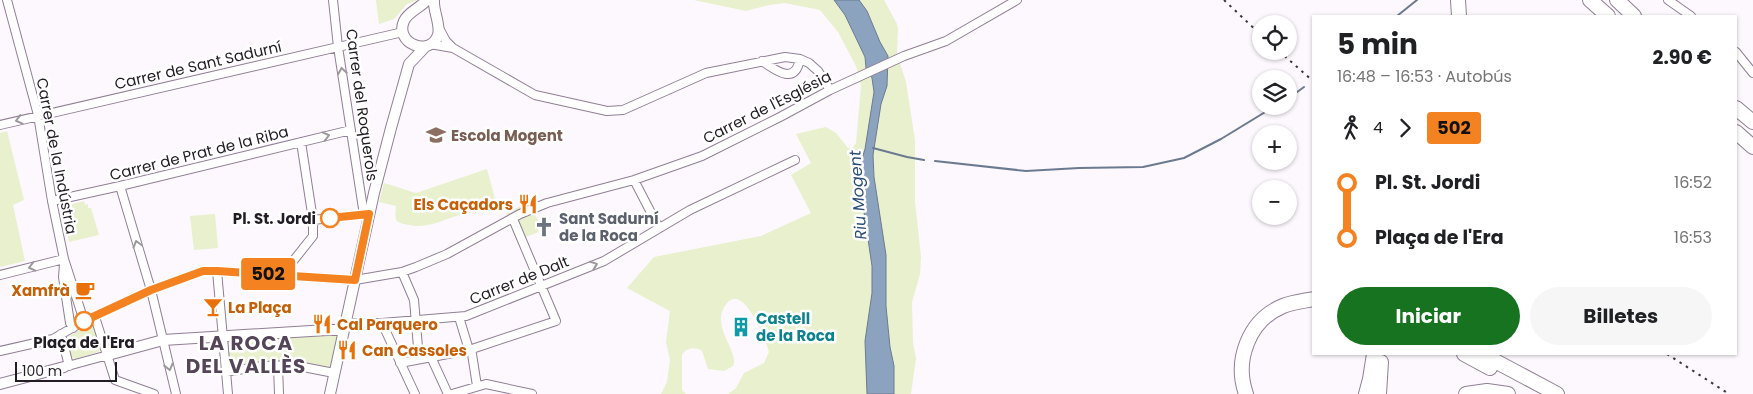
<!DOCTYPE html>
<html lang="es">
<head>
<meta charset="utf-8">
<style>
	body { margin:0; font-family:Poppins,sans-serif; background:#f6f6f6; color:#202124; height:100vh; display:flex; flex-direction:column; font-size:19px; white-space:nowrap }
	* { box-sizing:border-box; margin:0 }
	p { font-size:16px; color:#757577 }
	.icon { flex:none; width:28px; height:28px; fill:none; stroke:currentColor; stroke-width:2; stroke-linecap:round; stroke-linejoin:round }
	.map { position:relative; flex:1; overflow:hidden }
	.details { position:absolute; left:1312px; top:15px; width:425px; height:340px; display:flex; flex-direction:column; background:#fff; border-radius:0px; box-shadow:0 1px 4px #0004 }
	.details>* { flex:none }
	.badge { padding:0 10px; border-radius:4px; font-size:18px; line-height:32px }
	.fabs { position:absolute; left:1252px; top:15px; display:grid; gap:10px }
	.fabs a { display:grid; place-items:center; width:45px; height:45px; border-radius:50%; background:#fff; box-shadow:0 1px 4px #0004; font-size:25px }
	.scale { position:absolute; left:15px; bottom:12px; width:102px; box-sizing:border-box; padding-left:5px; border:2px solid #221c24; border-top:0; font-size:14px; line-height:18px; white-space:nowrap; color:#221c24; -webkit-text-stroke:4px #fff; paint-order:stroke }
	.map>.badge { position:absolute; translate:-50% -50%; box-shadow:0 0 0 2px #fff }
	.legs { display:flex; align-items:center; gap:8px; height:55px; padding:0 25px; font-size:16px }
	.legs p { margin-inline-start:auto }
	.summary { display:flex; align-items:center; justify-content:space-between; height:85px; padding:0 25px }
	h1 { font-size:28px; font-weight:700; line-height:38px }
	.action { display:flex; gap:10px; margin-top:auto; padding:10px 25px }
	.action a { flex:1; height:58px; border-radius:30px; background:#177320; color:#fff; font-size:20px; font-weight:700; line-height:58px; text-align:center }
	.action a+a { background:#f6f6f6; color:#202124 }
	ul { padding:0 25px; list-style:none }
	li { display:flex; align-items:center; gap:18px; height:55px; font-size:19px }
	li i { display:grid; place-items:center; width:8px; height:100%; margin:0 6px; background:currentColor }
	li i::after { content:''; width:12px; height:12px; margin:-6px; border:4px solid; border-radius:50%; background:#fff }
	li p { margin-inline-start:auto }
	li:first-child i { background:linear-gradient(#0000 50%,currentColor 0) }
	li:last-child i { background:linear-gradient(currentColor 50%,#0000 0) }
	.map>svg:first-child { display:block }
</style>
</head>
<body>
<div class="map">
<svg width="1753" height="394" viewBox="0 0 1753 394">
	<rect width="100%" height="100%" fill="#fcf8fd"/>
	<path fill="#e8f0cd" d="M376 0H418L407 4 394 19 379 24Z
		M694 0H834L845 15 865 57 866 68 872 78 874 92 865 149 858 172 872 266V293L865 341 867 394H728L736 388 744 373 764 363 769 352C766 341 744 283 727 303 708 325 740 351 733 366L724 371 708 369 702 351C696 346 685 348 682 355V390L686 394H661L667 382 670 360 666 342 670 311 627 288 654 257 761 236 811 213 791 175 811 163 796 134 826 127 836 133 848 148H852L856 143 861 86 856 66 838 32 820 10 785 3 769 5 746 11Z
		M859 0H884L897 24 898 28 897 54 906 82 915 140V201L921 257 920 274 912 302 913 343 916 358 911 394H894V366L890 347 886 306V255L874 177 873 155 881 104 887 86 888 56 880 42 867 11Z
		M7 131 24 200 13 205 25 261 0 267V133Z
		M487 169 498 210C488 213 478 212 468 213 444 217 431 231 404 224 403 224 398 222 397 221 394 218 396 210 396 206L379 202 384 183 416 193Z
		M84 201 85 205 88 204V208H91L99 235 69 242 63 211 66 206Z
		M530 202 538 221 535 222 539 232 517 240 506 213Z
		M215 214 218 248 194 250 190 216Z
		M90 324 94 325 101 349 98 352 75 359 71 357 67 342 69 336Z
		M331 332 337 337 330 372 293 365 226 370 224 337Z"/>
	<path fill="#8ca3bf" stroke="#6c7a90" d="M834 0H859L867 11 880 42 888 56 887 86 881 104 873 155 874 177 886 255V306L890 347 894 366V394H867L865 341 872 293V266L858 172 865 149 874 92 872 78 866 68 865 57 845 15Z"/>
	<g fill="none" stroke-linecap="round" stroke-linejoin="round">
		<path stroke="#6c7a90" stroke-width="2" d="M1397 16 1417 0
			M1289 98 1304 87
			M873 148 907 157 924 160
			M935 161 1026 171 1079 168 1143 167 1184 158 1221 139 1275 106"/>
		<defs>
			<path id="street" d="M7 0 38 115 52 201 64 259 84 321
				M333 0 338 47 364 215
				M1668 0 1691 16
				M439 28 446 41 453 48 535 95 607 111 623 110 706 73 785 57 800 59 809 63 818 71 830 90
				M430 44 453 48
				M1736 52 1753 73
				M762 61C775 70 795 86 800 59
				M0 125 403 32
				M634 180 659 228
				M120 186 151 290 176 394
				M52 201 120 186 351 130
				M313 220 367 214
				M64 264 63 277 70 323 73 328
				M217 271 228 394
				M402 272 414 300 419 359
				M0 275 64 259
				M282 275 313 236V220L301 142
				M95 317 115 380 154 394
				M459 317 469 350 472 354 477 386
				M345 323H382L466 316 604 261 690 210 795 160
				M382 323 415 394
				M61 334 69 366
				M0 351 53 339 84 321 151 290 203 271H217L355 280 402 272 416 267 447 254 520 214 547 203 634 180 702 156 780 117 830 90 904 56 946 41 1017 0
				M431 357 448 394
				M400 363 469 350 556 321 513 219
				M278 366 279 394
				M64 367 108 355
				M225 372 263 366 293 365 334 373
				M452 394 486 384 532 394"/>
			<path id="secondary" d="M427 0C421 7 407 13 404 21 394 43 430 58 438 35 441 25 433 11 434 0
				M108 355 163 340 327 330H344
				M0 384 64 367
				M330 394 374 193 391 128 409 64 426 46"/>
			<path id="highway" d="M1458 0 1459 16
				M1590 0 1608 16
				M1617 0 1634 16
				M1736 108 1753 122
				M1736 132 1753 147
				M1464 354 1490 368
				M1482 354 1557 394
				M1246 394C1234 360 1249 320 1283 306 1293 302 1304 301 1314 299
				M1366 394 1370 379 1374 354
				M1379 394 1381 362
				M1466 394 1487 391 1508 394"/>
		</defs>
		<use href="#street" stroke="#907f95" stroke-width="10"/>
		<use href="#secondary" stroke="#907f95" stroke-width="12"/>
		<use href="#highway" stroke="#907f95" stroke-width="16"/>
		<use href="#street" stroke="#fff" stroke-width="8"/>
		<use href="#secondary" stroke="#fff" stroke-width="10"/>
		<use href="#highway" stroke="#fff" stroke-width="14"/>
		<path stroke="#3a343c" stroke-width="2" stroke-dasharray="2.5 5" stroke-linecap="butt" d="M1224 0 1261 35
			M1279 51 1314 82
			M1667 354 1729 394"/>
	</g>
	<defs><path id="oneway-chevron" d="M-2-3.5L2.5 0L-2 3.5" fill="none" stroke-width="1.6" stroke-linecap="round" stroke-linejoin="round" transform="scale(1.25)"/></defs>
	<g stroke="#9c999c">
		<use href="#oneway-chevron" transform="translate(342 71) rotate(-99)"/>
		<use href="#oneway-chevron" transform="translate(19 120) rotate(166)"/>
		<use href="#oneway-chevron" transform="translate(326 136) rotate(-14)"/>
		<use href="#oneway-chevron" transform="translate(137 244) rotate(-106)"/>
		<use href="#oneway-chevron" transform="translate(594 265) rotate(-21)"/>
		<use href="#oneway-chevron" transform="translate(32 267) rotate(166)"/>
		<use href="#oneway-chevron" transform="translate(169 367) rotate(76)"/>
	</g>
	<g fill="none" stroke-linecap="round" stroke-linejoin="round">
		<defs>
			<path id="line-1" d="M84 321 151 290 203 271H217L355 280 369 214 330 218"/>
		</defs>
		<use href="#line-1" stroke="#fff" stroke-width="11"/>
		<use href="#line-1" stroke="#f58220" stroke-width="8"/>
	</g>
	<defs>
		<symbol id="school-bare" viewBox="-9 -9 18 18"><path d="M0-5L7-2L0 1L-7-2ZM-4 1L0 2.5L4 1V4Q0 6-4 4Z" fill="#8d6e63" stroke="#fff" stroke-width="2.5" paint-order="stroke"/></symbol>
		<symbol id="restaurant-bare" viewBox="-9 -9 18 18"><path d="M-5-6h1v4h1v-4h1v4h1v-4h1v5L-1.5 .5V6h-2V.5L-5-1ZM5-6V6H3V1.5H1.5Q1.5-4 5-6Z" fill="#e8710a" stroke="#fff" stroke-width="2.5" paint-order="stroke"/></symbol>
		<symbol id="church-bare" viewBox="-9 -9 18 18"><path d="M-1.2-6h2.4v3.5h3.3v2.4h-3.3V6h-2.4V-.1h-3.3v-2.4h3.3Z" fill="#6b7280" stroke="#fff" stroke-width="2.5" paint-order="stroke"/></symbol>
		<symbol id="cafe-bare" viewBox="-9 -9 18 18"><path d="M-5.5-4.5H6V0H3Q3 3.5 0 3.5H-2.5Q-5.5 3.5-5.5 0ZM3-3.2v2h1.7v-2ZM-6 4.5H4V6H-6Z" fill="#e8710a" stroke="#fff" stroke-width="2.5" paint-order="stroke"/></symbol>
		<symbol id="bar-bare" viewBox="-9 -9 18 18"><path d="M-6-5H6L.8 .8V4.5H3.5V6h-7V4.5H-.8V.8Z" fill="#e8710a" stroke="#fff" stroke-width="2.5" paint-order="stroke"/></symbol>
		<symbol id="building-bare" viewBox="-9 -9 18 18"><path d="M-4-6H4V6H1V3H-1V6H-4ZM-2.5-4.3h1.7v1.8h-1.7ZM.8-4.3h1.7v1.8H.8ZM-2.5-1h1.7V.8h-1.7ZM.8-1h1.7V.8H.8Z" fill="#0f9aa8" stroke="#fff" stroke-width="2.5" paint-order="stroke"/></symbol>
	</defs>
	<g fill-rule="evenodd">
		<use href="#school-bare" x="422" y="121" width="28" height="28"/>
		<use href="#restaurant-bare" x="514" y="190" width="28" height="28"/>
		<use href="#church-bare" x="530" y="213" width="28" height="28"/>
		<use href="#cafe-bare" x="71" y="276" width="28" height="28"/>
		<use href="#bar-bare" x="199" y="293" width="28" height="28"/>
		<use href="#restaurant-bare" x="308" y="310" width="28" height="28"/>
		<use href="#building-bare" x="727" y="313" width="28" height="28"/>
		<use href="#restaurant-bare" x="333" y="336" width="28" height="28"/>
	</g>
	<g fill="#fff" stroke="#f58220" stroke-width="2.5">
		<circle cx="330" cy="218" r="9"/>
		<circle cx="84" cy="321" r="9"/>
	</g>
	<g text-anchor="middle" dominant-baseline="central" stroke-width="5" stroke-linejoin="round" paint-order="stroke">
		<g font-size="15" fill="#221c24" stroke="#fff">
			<text transform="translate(198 65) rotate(-13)">Carrer de Sant Sadurní</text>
			<text transform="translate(362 105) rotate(82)">Carrer del Roquerols</text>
			<text transform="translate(767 107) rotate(-27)">Carrer de l'Església</text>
			<text transform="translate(199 153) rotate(-14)">Carrer de Prat de la Riba</text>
			<text transform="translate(57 156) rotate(79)">Carrer de la Indústria</text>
			<text transform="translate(519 280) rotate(-22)">Carrer de Dalt</text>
		</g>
		<g font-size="15" font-weight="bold" fill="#785e54" stroke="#fff" text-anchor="start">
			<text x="451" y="135">Escola Mogent</text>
		</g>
		<g font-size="15" font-weight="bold" fill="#c56008" stroke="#fff" text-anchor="start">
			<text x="513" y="204" text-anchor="end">Els Caçadors</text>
			<text x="70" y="290" text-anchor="end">Xamfrà</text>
			<text x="228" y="307">La Plaça</text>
			<text x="337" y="324">Cal Parquero</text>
			<text x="362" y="350">Can Cassoles</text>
		</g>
		<g font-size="15" font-weight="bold" fill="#221c24" stroke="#fff" text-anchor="end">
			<text x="316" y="218">Pl. St. Jordi</text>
			<text x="84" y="342" text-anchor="middle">Plaça de l'Era</text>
		</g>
		<g font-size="15" font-weight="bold" fill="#5b616d" stroke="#fff" text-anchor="start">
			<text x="559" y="218">Sant Sadurní<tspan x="559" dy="17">de la Roca</tspan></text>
		</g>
		<g font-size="15" font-weight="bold" fill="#0d838f" stroke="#fff" text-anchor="start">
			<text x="756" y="318">Castell<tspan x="756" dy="17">de la Roca</tspan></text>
		</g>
		<g font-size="16" font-style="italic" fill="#2b4d75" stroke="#fff">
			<text transform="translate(858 195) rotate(-94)">Riu Mogent</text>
		</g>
		<g font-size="20" font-weight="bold" letter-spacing="1" fill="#544558" stroke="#fff">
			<text x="246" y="343">LA ROCA<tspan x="246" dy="23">DEL VALLÈS</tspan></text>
		</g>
	</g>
</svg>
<div class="fabs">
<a><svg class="icon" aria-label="locate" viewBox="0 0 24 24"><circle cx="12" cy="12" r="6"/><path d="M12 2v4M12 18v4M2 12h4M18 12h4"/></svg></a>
<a><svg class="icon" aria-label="layers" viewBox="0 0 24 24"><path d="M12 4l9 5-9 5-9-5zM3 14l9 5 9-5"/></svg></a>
<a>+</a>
<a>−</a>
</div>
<div class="scale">100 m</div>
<b class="badge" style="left:268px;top:274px;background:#f58220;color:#111">502</b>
<section class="details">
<div class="summary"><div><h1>5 min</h1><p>16:48 – 16:53 · Autobús</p></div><b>2.90 €</b></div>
<div class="legs"><svg class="icon" aria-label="walk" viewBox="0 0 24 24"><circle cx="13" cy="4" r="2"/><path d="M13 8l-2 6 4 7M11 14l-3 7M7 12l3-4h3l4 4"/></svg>4<svg class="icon" aria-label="forward" viewBox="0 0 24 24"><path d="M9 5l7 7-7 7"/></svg><b class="badge" style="background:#f58220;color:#111">502</b></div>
<ul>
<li><i style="color:#f58220"></i><b>Pl. St. Jordi</b><p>16:52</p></li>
<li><i style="color:#f58220"></i><b>Plaça de l'Era</b><p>16:53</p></li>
</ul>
<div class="action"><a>Iniciar</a><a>Billetes</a></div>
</section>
</div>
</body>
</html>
